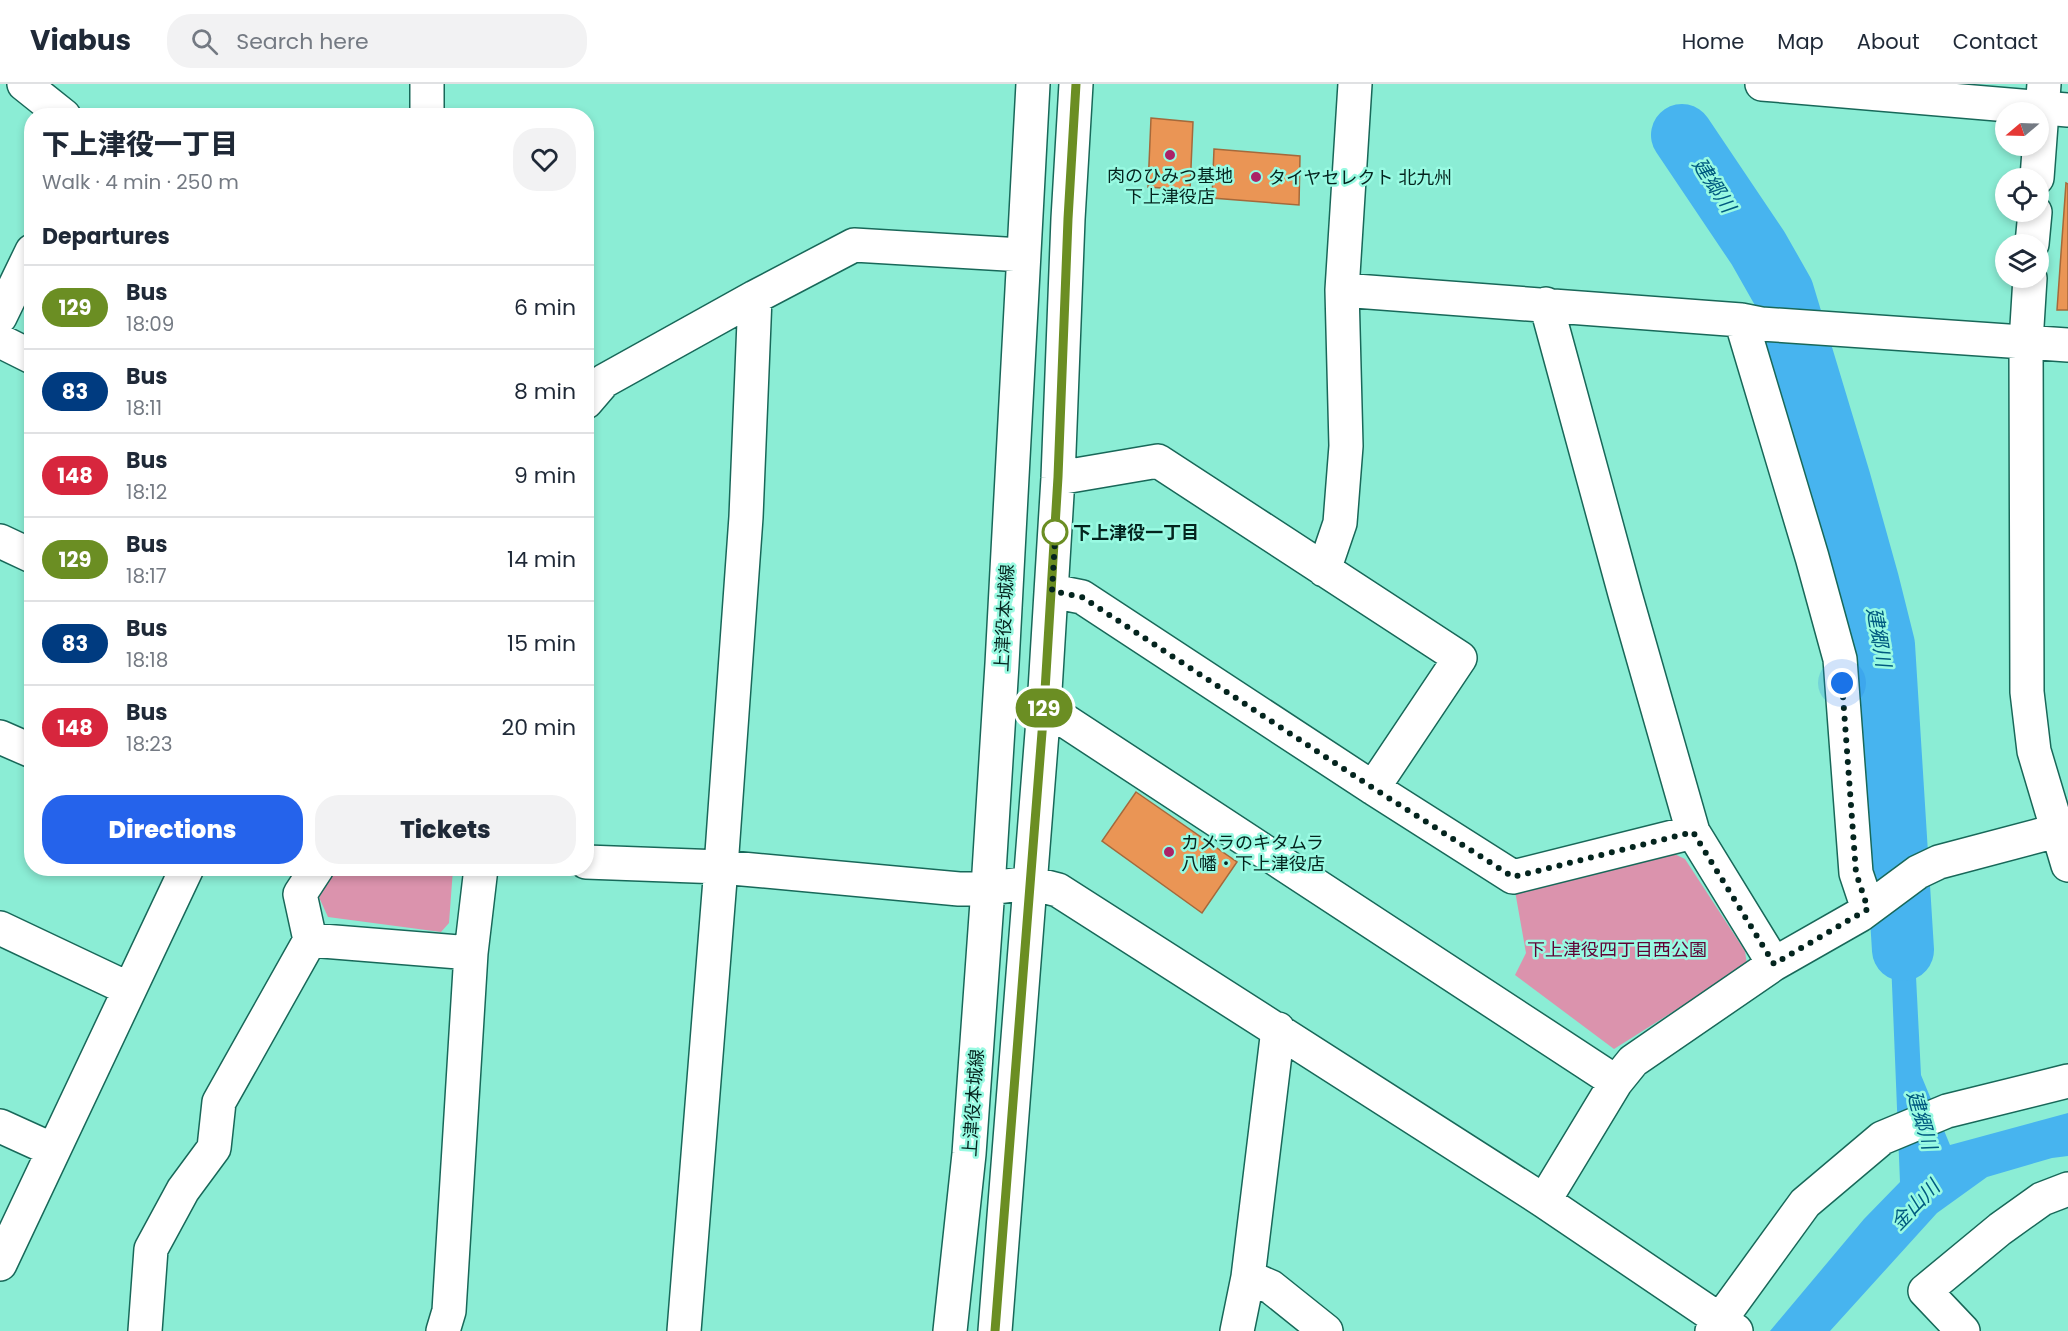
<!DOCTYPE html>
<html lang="en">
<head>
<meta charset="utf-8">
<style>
	body { margin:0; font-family:Poppins,"Noto Sans JP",sans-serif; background:#f2f2f3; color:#1f2937; height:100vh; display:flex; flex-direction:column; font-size:22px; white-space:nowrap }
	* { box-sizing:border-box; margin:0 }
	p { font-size:20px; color:#747a83 }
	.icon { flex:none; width:33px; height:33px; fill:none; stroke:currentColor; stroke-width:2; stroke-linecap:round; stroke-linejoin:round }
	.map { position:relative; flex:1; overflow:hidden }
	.details { position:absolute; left:24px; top:24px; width:570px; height:768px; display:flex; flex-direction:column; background:#fff; border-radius:24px; box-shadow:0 3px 9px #0003 }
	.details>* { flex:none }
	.badge { padding:0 12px; border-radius:20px; font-size:21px; line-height:39px }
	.needle { width:39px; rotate:251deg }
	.buttons { position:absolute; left:1995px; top:18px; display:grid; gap:12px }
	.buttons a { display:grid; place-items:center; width:54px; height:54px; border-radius:50%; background:#fff; box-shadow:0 3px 9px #0003; font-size:30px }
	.you { position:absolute; width:30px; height:30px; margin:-15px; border:4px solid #fff; border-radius:50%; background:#1a73e8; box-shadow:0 0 0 9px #1a73e833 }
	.map>.badge { position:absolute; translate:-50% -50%; box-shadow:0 0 0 3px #fff }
	h2 { padding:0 18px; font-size:22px; line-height:54px }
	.round { display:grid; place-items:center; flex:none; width:63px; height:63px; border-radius:24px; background:#f2f2f3 }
	.headline { display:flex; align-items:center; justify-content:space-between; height:102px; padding:0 18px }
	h1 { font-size:28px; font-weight:800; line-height:45px }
	.cta { display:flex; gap:12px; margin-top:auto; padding:12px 18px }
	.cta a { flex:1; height:69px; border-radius:24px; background:#2563eb; color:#fff; font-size:24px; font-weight:800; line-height:69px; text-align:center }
	.cta a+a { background:#f2f2f3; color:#1f2937 }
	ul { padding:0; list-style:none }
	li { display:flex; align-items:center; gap:18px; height:84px; padding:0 18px; border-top:2px solid #e0e1e3 }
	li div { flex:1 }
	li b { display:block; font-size:22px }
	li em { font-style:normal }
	li .badge { min-width:66px; font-weight:700; text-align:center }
	header { display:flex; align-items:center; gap:36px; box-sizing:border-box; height:84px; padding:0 30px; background:#fff; border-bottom:2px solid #e0e1e3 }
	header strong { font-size:28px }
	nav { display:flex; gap:33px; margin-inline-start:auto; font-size:21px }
	.search { width:420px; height:54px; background:#f2f2f3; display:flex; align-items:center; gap:15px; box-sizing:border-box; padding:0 21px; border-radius:24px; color:#747a83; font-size:22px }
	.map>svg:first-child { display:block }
</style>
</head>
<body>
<header>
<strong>Viabus</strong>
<div class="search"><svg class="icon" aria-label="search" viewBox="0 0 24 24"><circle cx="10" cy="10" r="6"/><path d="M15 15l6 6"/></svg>Search here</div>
<nav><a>Home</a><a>Map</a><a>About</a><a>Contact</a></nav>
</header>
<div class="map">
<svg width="2068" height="1247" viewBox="0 0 2068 1247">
	<rect width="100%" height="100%" fill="#8bedd5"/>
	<path fill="#db93ad" d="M1668 767 1685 775 1745 867 1747 881 1614 965 1515 891 1526 869 1515 807Z
		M334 785H453L449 839 441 848 328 833 317 809Z"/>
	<path fill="#47b4ef" d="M1912 814 1921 991 1950 1061 2068 1029V1072L2052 1074 1987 1093 1937 1129 1830 1247H1770L1864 1135 1900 1098 1889 827Z"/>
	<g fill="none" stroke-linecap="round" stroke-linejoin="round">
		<path stroke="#47b4ef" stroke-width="62" d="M1682 51 1758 164 1783 208 1840 397 1868 497 1884 561 1903 866"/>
	</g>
	<path fill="#ea9555" stroke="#a5693b" stroke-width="1.5" d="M1151 34 1193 38 1190 106 1148 103Z
		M1214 65 1300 72 1299 121 1212 114Z
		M2066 99 2068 100V226H2057Z
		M1136 708 1237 778 1202 829 1102 757Z"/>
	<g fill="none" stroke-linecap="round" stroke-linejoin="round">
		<defs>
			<path id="minor" d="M24 0 64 32
				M427 32V0
				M2037 94 2044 0
				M2032 160 2035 128
				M2030 194 2026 258 2027 608 2034 667 2068 781
				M1342 206 1741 236 1761 240 2068 261
				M1546 220 1625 510 1693 748 1774 880
				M0 233 32 167
				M1741 236 1812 473 1840 575 1856 789 1868 825
				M0 257 32 273
				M586 318 604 297 755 213 854 161 1023 171
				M1058 394 1158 377 1460 574 1373 704
				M0 457 32 472
				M1324 486 1340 439 1346 362 1342 206 1355 0
				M1052 507 1082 513 1373 704 1513 793 1693 748
				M1044 623 1616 998
				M0 653 32 667
				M586 778 721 783 959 805 988 804 1031 799 1058 806 1544 1117 1736 1247
				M0 844 129 905
				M310 856 300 810 317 784
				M0 1042 53 1066
				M1544 1117 1616 998 1633 977 1774 880 1860 831 1918 788 1939 778 2056 747
				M0 1180 187 784
				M1248 1193 1271 1203 1326 1247
				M145 1247 151 1165 183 1106 214 1064 219 1018 310 856 471 869
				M443 1247 449 1227 471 869 481 784
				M684 1247 721 783 746 433 755 213
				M950 1247 969 1070 988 804 1002 580 1033 0
				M995 1247 1044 623 1058 394 1068 135 1076 0
				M1237 1247 1248 1193 1278 945
				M1712 1247 1805 1119 1882 1054 1947 1027 2068 997
				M1963 1247 1925 1207 2000 1145 2042 1115 2068 1105"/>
			<path id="highway" d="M1762 0 2068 26"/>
		</defs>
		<use href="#minor" stroke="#186859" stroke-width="36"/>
		<use href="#highway" stroke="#186859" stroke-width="36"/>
		<use href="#minor" stroke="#fff" stroke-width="33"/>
		<use href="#highway" stroke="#fff" stroke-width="33"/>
	</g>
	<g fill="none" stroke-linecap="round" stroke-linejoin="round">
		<defs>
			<path id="line" d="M995 1247 1044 623 1058 393 1068 135 1076 0"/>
		</defs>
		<use href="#line" stroke="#fff" stroke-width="14"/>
		<use href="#line" stroke="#6b8e23" stroke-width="9"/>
		<path stroke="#04241e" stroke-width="6" stroke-dasharray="0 10.8" d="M1055 448 1056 439 1052 507 1082 513 1373 704 1513 793 1693 748 1774 880 1868 825 1856 789 1842 599"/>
	</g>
	<g fill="#ab2266" stroke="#99fae2" stroke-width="2">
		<circle cx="1170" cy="71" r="6"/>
		<circle cx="1256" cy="93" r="6"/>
		<circle cx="1169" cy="768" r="6"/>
	</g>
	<circle fill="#fff" stroke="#6b8e23" stroke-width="3" cx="1055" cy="448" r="12"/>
	<g text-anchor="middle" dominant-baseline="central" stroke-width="5" stroke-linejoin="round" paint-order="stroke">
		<g font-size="18" fill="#04241e" stroke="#99fae2" text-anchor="start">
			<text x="1170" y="91" text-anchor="middle">肉のひみつ基地<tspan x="1170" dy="21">下上津役店</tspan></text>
			<text x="1268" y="93">タイヤセレクト 北九州</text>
			<text x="1181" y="758">カメラのキタムラ<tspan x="1181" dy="21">八幡・下上津役店</tspan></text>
		</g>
		<g font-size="18" font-weight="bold" fill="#04241e" stroke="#99fae2" text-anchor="start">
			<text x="1073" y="448">下上津役一丁目</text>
		</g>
		<g font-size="18" fill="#04241e" stroke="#99fae2">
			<text transform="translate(1004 534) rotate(-87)">上津役本城線</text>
			<text transform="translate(973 1019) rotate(-86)">上津役本城線</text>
		</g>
		<g font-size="18" fill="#5f0234" stroke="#99fae2">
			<text x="1617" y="865">下上津役四丁目西公園</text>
		</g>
		<g font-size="20" font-style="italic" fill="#005a80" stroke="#99fae2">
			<text transform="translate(1714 101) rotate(57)">建郷川</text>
			<text transform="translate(1879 553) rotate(80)">建郷川</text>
			<text transform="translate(1922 1036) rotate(74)">建郷川</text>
			<text transform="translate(1915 1121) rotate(-46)">金山川</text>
		</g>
	</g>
</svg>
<div class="buttons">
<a><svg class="needle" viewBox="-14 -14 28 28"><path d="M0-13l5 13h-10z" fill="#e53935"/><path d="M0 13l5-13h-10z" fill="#747a83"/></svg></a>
<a><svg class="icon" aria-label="locate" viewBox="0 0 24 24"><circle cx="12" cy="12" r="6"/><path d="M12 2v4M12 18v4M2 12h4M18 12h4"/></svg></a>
<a><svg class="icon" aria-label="layers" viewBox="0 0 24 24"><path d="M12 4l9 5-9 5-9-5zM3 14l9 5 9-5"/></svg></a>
</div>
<div class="you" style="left:1842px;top:599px"></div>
<b class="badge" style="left:1044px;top:624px;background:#6b8e23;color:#fff">129</b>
<section class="details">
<div class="headline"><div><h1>下上津役一丁目</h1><p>Walk · 4 min · 250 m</p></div><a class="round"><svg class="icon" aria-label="heart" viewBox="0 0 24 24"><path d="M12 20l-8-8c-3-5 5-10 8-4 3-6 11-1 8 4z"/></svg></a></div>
<h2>Departures</h2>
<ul>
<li><span class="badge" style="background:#6b8e23;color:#fff">129</span><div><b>Bus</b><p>18:09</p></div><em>6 min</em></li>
<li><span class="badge" style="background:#003b80;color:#fff">83</span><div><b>Bus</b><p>18:11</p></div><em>8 min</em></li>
<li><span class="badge" style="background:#d7263d;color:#fff">148</span><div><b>Bus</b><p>18:12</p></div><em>9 min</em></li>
<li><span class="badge" style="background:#6b8e23;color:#fff">129</span><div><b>Bus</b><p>18:17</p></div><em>14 min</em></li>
<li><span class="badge" style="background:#003b80;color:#fff">83</span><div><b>Bus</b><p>18:18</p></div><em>15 min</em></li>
<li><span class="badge" style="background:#d7263d;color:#fff">148</span><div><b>Bus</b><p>18:23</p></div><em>20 min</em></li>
</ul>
<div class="cta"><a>Directions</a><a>Tickets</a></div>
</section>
</div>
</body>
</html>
